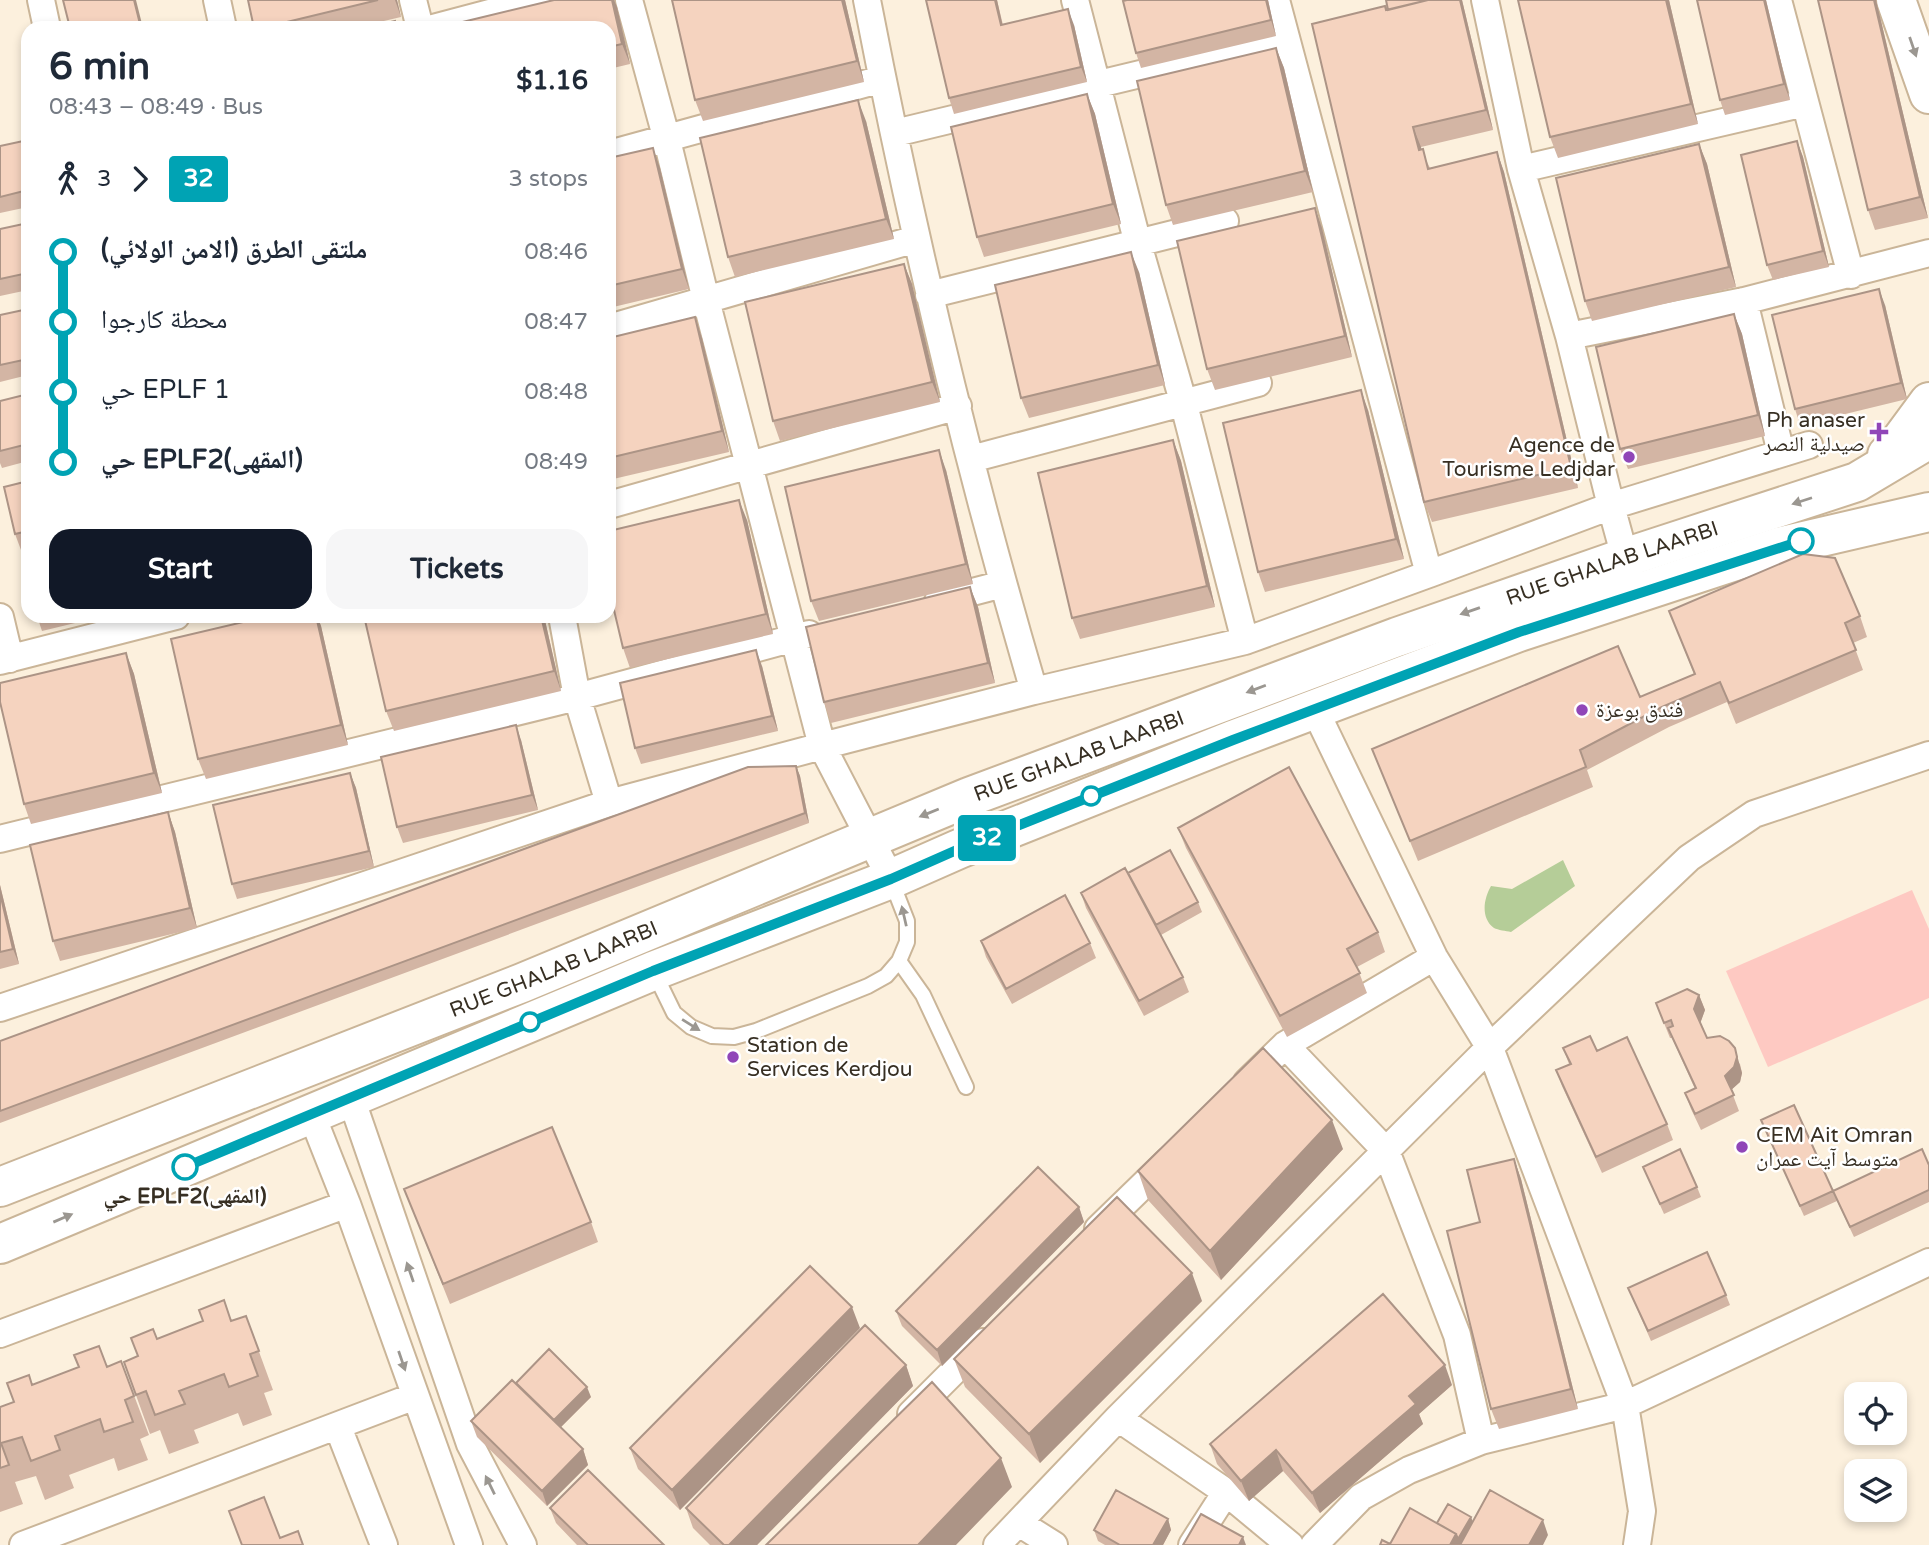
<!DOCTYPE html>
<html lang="en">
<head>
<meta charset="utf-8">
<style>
	body { margin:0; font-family:"Varela Round","Noto Naskh Arabic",sans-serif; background:#f6f6f7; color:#1f2937; height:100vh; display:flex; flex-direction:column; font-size:26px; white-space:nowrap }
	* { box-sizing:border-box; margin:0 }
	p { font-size:23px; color:#747a83 }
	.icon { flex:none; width:38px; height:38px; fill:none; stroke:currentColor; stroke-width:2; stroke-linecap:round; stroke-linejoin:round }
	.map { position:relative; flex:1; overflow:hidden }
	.details { position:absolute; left:21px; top:21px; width:595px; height:602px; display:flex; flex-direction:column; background:#fff; border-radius:21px; box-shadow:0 4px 10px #0003 }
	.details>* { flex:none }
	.badge { padding:0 14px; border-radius:5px; font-size:24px; line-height:46px }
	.buttons { position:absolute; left:1844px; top:1382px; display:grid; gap:14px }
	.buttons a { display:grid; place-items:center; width:63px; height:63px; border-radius:14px; background:#fff; box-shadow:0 4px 10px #0003; font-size:35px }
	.map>.badge { position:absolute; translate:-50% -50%; box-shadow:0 0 0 4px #fff }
	.legs { display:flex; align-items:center; gap:10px; height:77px; padding:0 28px; font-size:23px }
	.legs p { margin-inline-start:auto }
	.head { display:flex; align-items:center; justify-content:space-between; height:119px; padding:0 28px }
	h1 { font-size:38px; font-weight:700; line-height:52px }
	.cta { display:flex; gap:14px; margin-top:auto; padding:14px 28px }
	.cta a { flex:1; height:80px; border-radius:21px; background:#111827; color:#fff; font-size:28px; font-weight:700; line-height:80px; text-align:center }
	.cta a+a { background:#f6f6f7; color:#1f2937 }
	ul { padding:0 28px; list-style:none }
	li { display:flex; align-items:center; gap:24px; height:70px; font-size:26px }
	li i { display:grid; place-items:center; width:10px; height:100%; margin:0 9px; background:currentColor }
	li i::after { content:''; width:18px; height:18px; margin:-9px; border:5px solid; border-radius:50%; background:#fff }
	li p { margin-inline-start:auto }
	li:first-child i { background:linear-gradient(#0000 50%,currentColor 0) }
	li:last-child i { background:linear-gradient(currentColor 50%,#0000 0) }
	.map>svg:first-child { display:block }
</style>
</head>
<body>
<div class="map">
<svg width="1929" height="1545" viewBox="0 0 1929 1545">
	<rect width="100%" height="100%" fill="#fcf0dd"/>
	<path fill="#fec9c2" d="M1912 890 1929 929V998L1768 1067 1726 971Z"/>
	<path fill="#b5cd98" d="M1563 860 1575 886 1511 932C1506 931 1498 930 1494 928 1480 918 1484 898 1491 886L1512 889Z"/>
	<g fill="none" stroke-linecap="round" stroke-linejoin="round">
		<defs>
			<path id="service" d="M899 961 923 995 966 1087
				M654 972 674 1013 691 1027 712 1036 734 1037 756 1031 868 986 886 976 899 961 907 942V921L891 880"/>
			<path id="minor" d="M41 0 47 28
				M217 0 223 28
				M413 0 420 28
				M629 0 667 140 706 300 822 746 1034 691C967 463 912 233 867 0
				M1485 0 1521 169 1569 336 1611 506 1629 572
				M1778 0 1851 275
				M433 28 539 0
				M895 133 1286 39
				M609 154 882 79
				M1521 169 1805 103
				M929 295 1225 221
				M1744 301 1781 453
				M609 328 916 239
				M1569 336 1744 301 1929 253
				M971 459 1258 383
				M609 505 958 406
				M1429 574 1611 506 1809 445
				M938 601 1003 584
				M562 616 577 697 609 803
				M0 617 10 659
				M1245 641 1429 574 1276 0
				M0 661 176 616
				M1034 691 1245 641 1183 401 1138 244 1075 0
				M1315 710 1434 957 1490 1048 1625 1405 1642 1511 1637 1545
				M0 839 577 697 809 634
				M0 1008 609 803 822 746 891 879
				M1285 1045 1386 1151 1457 1335 1481 1441
				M1247 1082 1285 1045 1434 957
				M351 1098 470 1444 523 1545
				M311 1113 347 1204 469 1545
				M1098 1229 1168 1161
				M0 1334 347 1204
				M911 1414 983 1342
				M1118 1418 1226 1492 1290 1545
				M338 1427 384 1545
				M1019 1523 1054 1545
				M23 1545 415 1396
				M997 1545 1118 1418 1491 1046 1689 858 1754 814 1929 755
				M1192 1545 1226 1492
				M1314 1545 1361 1497 1409 1470 1481 1441 1625 1405 1929 1262"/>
			<g id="primary">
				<path d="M1896 0 1929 94"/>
				<path d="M1887 455 1898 444 1929 402"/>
				<path id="s1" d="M0 1187 522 983 969 797 1397 637 1624 558 1857 482 1929 439"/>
				<path d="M0 1244 653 971 891 879 959 849 1233 740 1519 632 1778 547 1929 512"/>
			</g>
		</defs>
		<use href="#service" stroke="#cab598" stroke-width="18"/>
		<use href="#minor" stroke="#cab598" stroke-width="30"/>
		<use href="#primary" stroke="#cab598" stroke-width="42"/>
		<use href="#service" stroke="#fff" stroke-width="14"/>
		<use href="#minor" stroke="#fff" stroke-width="26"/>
		<use href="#primary" stroke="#fff" stroke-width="38"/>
	</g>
	<path fill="#d3b5a4" d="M248 0H397L401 17 354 28H254Z
		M672 0H845L864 82 703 121 695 100Z
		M926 0H997L1003 25H1074L1087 82 954 114 949 98Z
		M1268 0 1276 36 1141 68 1136 53Z
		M1462 0 1493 130 1421 147V150L1430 168 1497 152 1504 172 1578 488 1432 522 1424 502 1386 10Z
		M1669 0 1698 124 1558 158 1550 137Z
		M1697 0H1766L1790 100 1725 115 1720 100Z
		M1876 0 1928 218 1875 230 1868 210Z
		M617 7 630 64 609 69V28Z
		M1276 48 1284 68 1313 192 1173 225 1166 205Z
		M1087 94 1095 114 1121 224 984 257 977 237Z
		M866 121 894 239 735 277 728 257Z
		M28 140V207L0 213V146Z
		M1797 141 1803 157 1829 267 1773 280 1767 265Z
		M1699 144 1707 164 1736 287 1592 321 1585 301Z
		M609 158 660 168 689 289 609 308Z
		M1315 208 1322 228 1352 357 1215 390 1207 369Z
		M28 223V290L0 296V229Z
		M904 264 912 284 940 402 780 441 773 421Z
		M1139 272 1165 385 1029 418 1021 398Z
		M1885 305 1907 399 1800 425 1795 409Z
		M28 309V375L0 382V315Z
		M1734 314 1742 334 1765 436 1628 469 1620 449Z
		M695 317 702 338 729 452 609 480V338Z
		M28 394V461L2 468 0 463V401Z
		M1368 410 1404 559 1265 592 1258 572Z
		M1173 440 1181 461 1215 607 1080 639 1072 618Z
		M946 470 973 584 819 621 811 601Z
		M28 481V548L21 550 15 534Z
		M747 520 773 634 630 668 623 648Z
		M970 587 978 607 995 683 831 723 824 702Z
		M1669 611 1860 616 1867 637 1853 643 1863 670 1736 724 1727 702 1669 727 1587 770 1593 787 1418 861 1372 749 1640 697 1694 674Z
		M37 616H104L42 631Z
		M269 616H317L321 626 348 745 206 779 198 759Z
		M544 616 561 691 394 731 386 711Z
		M126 653 134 674 162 793 31 824 24 804Z
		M762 666 778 731 641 764 635 748Z
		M521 740 538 810 403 843 397 827Z
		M796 766 800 776 809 823 0 1123V1041Z
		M350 773 356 788 374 867 237 899 232 884Z
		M168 812 175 832 197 928 60 961 53 941Z
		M1178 828 1378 932 1385 952 1357 967 1367 993 1287 1037 1186 848Z
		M1128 873 1198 902 1202 912 1161 935 1183 977 1189 992 1144 1016 1086 908 1081 893Z
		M0 885 19 964 0 969Z
		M981 941 1090 943 1096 958 1012 1004 986 957Z
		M1699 995 1705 1010 1700 1023 1707 1038 1740 1064 1742 1073 1740 1082 1731 1090 1739 1111 1701 1130 1691 1109 1685 1093 1695 1089 1672 1038H1670L1656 1003Z
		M1563 1048 1597 1051 1667 1124 1673 1140 1602 1173 1562 1086 1556 1070 1569 1064Z
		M1761 1120 1833 1191 1929 1165V1202L1854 1237 1837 1201 1804 1216Z
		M1343 1149 1221 1280 1148 1200 1138 1171Z
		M1514 1159 1521 1179 1578 1409 1499 1429 1491 1409Z
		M1643 1167 1697 1187 1701 1197 1664 1214Z
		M404 1189 591 1222 598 1242 450 1304Z
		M1079 1207 1084 1222 942 1366 902 1326 896 1311Z
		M1628 1288 1726 1295 1730 1305 1651 1341Z
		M1202 1301 1040 1463 965 1387 954 1359Z
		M246 1316 273 1390 264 1393 272 1415 243 1426 238 1413 194 1430 199 1443 169 1454 160 1430 150 1434 124 1362 138 1357 131 1338 157 1339 231 1321Z
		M860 1328 680 1510 638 1469 630 1448Z
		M121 1361 149 1435 140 1439 148 1460 118 1471 114 1458 69 1475 74 1488 45 1500 36 1476 15 1482 23 1504 0 1512V1407L14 1402 33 1385 107 1367Z
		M906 1365 913 1386 757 1545H710L693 1528 686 1508Z
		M516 1383 591 1397 561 1427 583 1449 588 1465 547 1506 477 1437 471 1421Z
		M1452 1385 1419 1414 1423 1424 1320 1513 1283 1471 1249 1501 1217 1464 1210 1444Z
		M550 1508 664 1545H577L556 1523Z
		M1168 1519 1171 1530 1163 1545H1105L1098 1541 1094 1530Z"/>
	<path fill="#ac9486" d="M134 0H136L143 28H141Z
		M395 0H397L401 17Z
		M612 0H614L617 7 630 64 622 44Z
		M842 0H845L864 82 857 61Z
		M995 0H997L1006 41 1001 25Z
		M1266 0H1268L1276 36 1271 20Z
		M1460 0H1462L1493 130 1486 110Z
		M1666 0H1669L1698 124 1691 104Z
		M1764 0H1766L1790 100 1784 84Z
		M1874 0H1876L1928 218 1920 197Z
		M1068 9 1074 25 1087 82 1081 67Z
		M1276 48 1284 68 1313 192 1305 171Z
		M1087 94 1095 114 1121 224 1113 204Z
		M858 100 866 121 894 239 886 219Z
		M1413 127 1421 147 1426 171 1419 150Z
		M1797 141 1803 157 1829 267 1823 251Z
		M1699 144 1707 164 1736 287 1729 267Z
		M653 148 660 168 689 289 682 269Z
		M1497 152 1504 172 1578 488 1571 467Z
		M1315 208 1322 228 1352 357 1345 336Z
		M1131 252 1139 272 1165 385 1158 365Z
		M904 264 912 284 940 402 932 382Z
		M1879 289 1885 305 1907 399 1901 383Z
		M1734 314 1742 334 1765 436 1758 415Z
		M695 317 702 338 729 452 722 431Z
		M1361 390 1368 410 1404 559 1396 539Z
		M1173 440 1181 461 1215 607 1207 586Z
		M939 450 946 470 973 584 966 564Z
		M739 500 747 520 773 634 766 614Z
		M970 587 978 607 995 683 988 663Z
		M316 616H317L321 626 348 745 341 725Z
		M541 616H544L561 691 554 671Z
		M756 650 762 666 778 731 772 716Z
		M126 653 134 674 162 793 154 773Z
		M516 725 521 740 538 810 532 795Z
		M796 766 800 776 809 823 805 813Z
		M350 773 356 788 374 867 369 851Z
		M168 812 175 832 197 928 190 908Z
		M0 885 19 964 13 949 0 893Z
		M1699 995 1705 1010 1700 1024 1694 1009Z
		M1735 1048 1742 1073 1740 1082 1730 1091 1725 1076Z
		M1332 1120 1343 1149 1221 1280 1210 1251Z
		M1514 1159 1521 1179 1578 1409 1571 1389Z
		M1079 1207 1084 1222 942 1366 937 1350Z
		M1192 1273 1202 1301 1040 1463 1029 1434Z
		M852 1307 860 1328 680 1510 672 1490Z
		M906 1365 913 1386 757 1545H729Z
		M1445 1365 1452 1385 1419 1414 1423 1424 1320 1513 1312 1493 1409 1396Z
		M587 1387 591 1397 556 1432 552 1422Z
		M583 1449 588 1465 547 1506 542 1491Z
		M1276 1450 1283 1471 1249 1501 1241 1481Z
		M1001 1458 1012 1487 956 1545H918Z
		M1471 1517 1473 1522 1460 1545H1450L1456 1534Z
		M1168 1519 1171 1530 1163 1545H1153Z
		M1543 1520 1548 1535 1543 1545H1529Z
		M1243 1537 1246 1545H1239Z"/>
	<path fill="#f5d3bf" stroke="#ac9486" stroke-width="2" d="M63 0H134L141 28H70Z
		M248 0H378L262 28H254Z
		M554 0H612L622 44 609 47V28H447L446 26Z
		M672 0H842L857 61 695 100Z
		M926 0H995L1001 25 1068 9 1081 67 949 98Z
		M1127 0H1266L1271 20 1136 53 1123 1Z
		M1386 0H1428L1388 10Z
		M1428 0H1460L1486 110 1413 127 1419 150 1423 149 1428 169 1497 152 1571 467 1424 502 1312 24 1385 6 1386 10Z
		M1518 0H1666L1691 104 1550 137Z
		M1697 0H1764L1784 84 1720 100Z
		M1818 0H1874L1920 197 1868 210Z
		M395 21 396 28H365Z
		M1276 48 1305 171 1166 205 1137 81Z
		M1087 94 1113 204 977 237 951 127Z
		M858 100 886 219 728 257 700 138Z
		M28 140V190L0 197V146Z
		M1797 141 1823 251 1767 265 1741 155Z
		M1699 144 1729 267 1585 301 1556 178Z
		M653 148 682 269 609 286V158Z
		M1315 208 1345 336 1207 369 1177 241Z
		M28 223V273L0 279V229Z
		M1131 252 1158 365 1021 398 995 285Z
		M904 264 932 382 773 421 745 302Z
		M1879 289 1901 383 1795 409 1772 315Z
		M28 309V359L0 365V315Z
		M1734 314 1758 415 1620 449 1596 347Z
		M695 317 722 431 609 458V338Z
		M1361 390 1396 539 1258 572 1223 423Z
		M28 394V444L0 451V401Z
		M1173 440 1207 586 1072 618 1038 473Z
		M939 450 966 564 811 601 785 487Z
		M28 481V531L15 534 4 487Z
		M739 500 766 614 623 648 609 589V531Z
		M1803 554 1835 558 1860 616 1845 623 1856 650 1729 703 1720 682 1662 707 1580 750 1586 767 1410 841 1372 749 1618 646 1640 697 1695 674 1669 611Z
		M970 587 988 663 824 702 806 627Z
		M269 616H316L341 725 198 759 171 639Z
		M364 616H541L554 671 386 711Z
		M756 650 772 716 635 748 620 683Z
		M126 653 154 773 24 804 0 702V683Z
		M516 725 532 795 397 827 381 757Z
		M796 766 805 813 0 1111V1041L748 767Z
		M1289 767 1378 932 1347 949 1360 973 1280 1016 1178 828Z
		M350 773 369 851 232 884 213 805Z
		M168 812 190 908 53 941 30 845Z
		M1170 850 1198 902 1156 925 1128 873Z
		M1125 868 1183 977 1139 1001 1081 893Z
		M0 893 13 949 0 952Z
		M1065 895 1090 943 1006 989 981 941Z
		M1687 989 1699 995 1694 1009 1707 1038 1720 1036 1729 1041 1735 1048 1737 1057 1734 1067 1725 1076 1734 1095 1695 1114 1685 1093 1696 1088 1668 1028 1673 1026 1671 1020 1664 1023 1656 1003Z
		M1590 1036 1597 1051 1627 1037 1667 1124 1596 1157 1556 1070 1571 1064 1563 1048Z
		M1263 1048 1332 1120 1210 1251 1138 1171Z
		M1794 1105 1833 1191 1800 1206 1761 1120Z
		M552 1127 591 1222 443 1284 404 1189Z
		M1680 1149 1697 1187 1660 1204 1643 1167Z
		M1922 1149 1929 1165V1190L1850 1227 1833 1191Z
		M1514 1159 1571 1389 1491 1409 1447 1231 1480 1222 1467 1170Z
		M1038 1167 1079 1207 937 1350 896 1311Z
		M1117 1197 1192 1273 1029 1434 954 1359Z
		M1707 1252 1726 1295 1648 1331 1628 1288Z
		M810 1266 852 1307 672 1490 630 1448Z
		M1383 1294 1445 1365 1409 1396 1416 1404 1312 1493 1276 1450 1241 1481 1210 1444Z
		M224 1300 231 1321 246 1316 259 1351 250 1354 258 1376 229 1387 224 1374 179 1391 185 1404 155 1415 146 1391 136 1395 124 1362 138 1356 131 1338 153 1329 157 1339 203 1321 199 1310Z
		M865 1325 906 1365 729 1545H724L686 1508Z
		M99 1346 107 1367 121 1361 134 1396 125 1400 133 1422 104 1432 100 1419 55 1436 60 1450 31 1461 22 1437 1 1443 9 1465 0 1468V1407L14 1402 7 1383 29 1375 32 1385 79 1367 74 1355Z
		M549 1349 587 1387 554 1420 516 1383Z
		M512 1380 583 1449 542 1491 471 1421Z
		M932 1382 1001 1458 918 1545H766Z
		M588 1470 664 1545H588L550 1508Z
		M1116 1490 1168 1519 1153 1545H1120L1094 1530Z
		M1490 1490 1543 1520 1529 1545H1460Z
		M264 1497 280 1538 298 1531 303 1545H242L229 1511Z
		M1448 1504 1471 1517 1458 1539 1456 1534 1437 1523Z
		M1410 1508 1456 1534 1450 1545H1380L1382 1540 1390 1544Z
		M1201 1514 1243 1537 1239 1545H1183Z"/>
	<defs><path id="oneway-solid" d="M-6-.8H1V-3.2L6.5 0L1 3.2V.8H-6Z" transform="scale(1.75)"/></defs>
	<g fill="#9b9791">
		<use href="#oneway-solid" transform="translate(1913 47) rotate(71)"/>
		<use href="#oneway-solid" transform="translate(1802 501) rotate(162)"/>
		<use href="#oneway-solid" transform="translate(1470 611) rotate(161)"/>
		<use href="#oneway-solid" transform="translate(1256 689) rotate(159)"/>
		<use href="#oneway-solid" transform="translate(929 813) rotate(158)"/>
		<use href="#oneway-solid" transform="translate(904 916) rotate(-103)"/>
		<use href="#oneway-solid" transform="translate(691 1025) rotate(32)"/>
		<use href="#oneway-solid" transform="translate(63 1218) rotate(-23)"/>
		<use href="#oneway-solid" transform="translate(410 1272) rotate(-109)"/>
		<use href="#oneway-solid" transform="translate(402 1361) rotate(71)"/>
		<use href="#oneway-solid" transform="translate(490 1485) rotate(-116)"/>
	</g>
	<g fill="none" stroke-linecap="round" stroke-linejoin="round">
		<defs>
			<path id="line-1" d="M185 1167 653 971 891 879 959 849 1233 740 1519 632 1801 541"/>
		</defs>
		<use href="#line-1" stroke="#fff" stroke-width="16"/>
		<use href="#line-1" stroke="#00a3b4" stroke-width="10"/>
	</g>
	<g fill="#9046b8" stroke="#fff" stroke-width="2.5">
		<path d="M1875.5 421.5h7v7h7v7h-7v7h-7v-7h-7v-7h7z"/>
		<circle cx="1629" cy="457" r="7"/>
		<circle cx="1582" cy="710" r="7"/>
		<circle cx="733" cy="1057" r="7"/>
		<circle cx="1742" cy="1147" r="7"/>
	</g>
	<g fill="#fff" stroke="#00a3b4" stroke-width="3.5">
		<circle cx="1801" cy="541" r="12"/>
		<circle cx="1091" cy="796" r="9"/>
		<circle cx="530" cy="1022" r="9"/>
		<circle cx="185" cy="1167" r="12"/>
	</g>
	<g text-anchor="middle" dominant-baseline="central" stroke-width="5" stroke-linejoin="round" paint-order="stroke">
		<g font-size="21" fill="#372f23" stroke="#fff" text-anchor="start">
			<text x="1865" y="420" text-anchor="end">Ph anaser<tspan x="1865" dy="24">صيدلية النصر</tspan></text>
			<text x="1615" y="445" text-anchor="end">Agence de<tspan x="1615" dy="24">Tourisme Ledjdar</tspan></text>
			<text x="1596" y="710">فندق بوعزة</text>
			<text x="747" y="1045">Station de<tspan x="747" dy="24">Services Kerdjou</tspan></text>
			<text x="1756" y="1135">CEM Ait Omran<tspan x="1756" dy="24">متوسط آيت عمران</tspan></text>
		</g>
		<g font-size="21" fill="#372f23" stroke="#fff">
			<text stroke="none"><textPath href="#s1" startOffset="1729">RUE GHALAB LAARBI</textPath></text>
			<text stroke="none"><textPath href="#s1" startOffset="1162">RUE GHALAB LAARBI</textPath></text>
			<text stroke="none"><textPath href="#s1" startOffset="595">RUE GHALAB LAARBI</textPath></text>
		</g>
		<g font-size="21" font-weight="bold" fill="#372f23" stroke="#fff">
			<text x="185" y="1196">حي EPLF2(المقهى)</text>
		</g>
	</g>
</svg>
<div class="buttons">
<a><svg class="icon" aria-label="locate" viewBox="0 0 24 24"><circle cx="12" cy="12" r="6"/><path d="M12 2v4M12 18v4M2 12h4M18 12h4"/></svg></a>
<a><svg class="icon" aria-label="layers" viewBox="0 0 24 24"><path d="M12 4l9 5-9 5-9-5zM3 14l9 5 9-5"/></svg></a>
</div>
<b class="badge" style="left:987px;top:838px;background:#00a3b4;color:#fff">32</b>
<section class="details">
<div class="head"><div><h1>6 min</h1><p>08:43 – 08:49 · Bus</p></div><b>$1.16</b></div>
<div class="legs"><svg class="icon" aria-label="walk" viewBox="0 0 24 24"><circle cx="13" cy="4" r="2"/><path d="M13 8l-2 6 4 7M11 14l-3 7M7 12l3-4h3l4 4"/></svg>3<svg class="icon" aria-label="forward" viewBox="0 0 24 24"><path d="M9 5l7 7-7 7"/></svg><b class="badge" style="background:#00a3b4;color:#fff">32</b><p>3 stops</p></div>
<ul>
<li><i style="color:#00a3b4"></i><b>ملتقى الطرق (الامن الولائي)</b><p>08:46</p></li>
<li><i style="color:#00a3b4"></i><span>محطة كارجوا</span><p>08:47</p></li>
<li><i style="color:#00a3b4"></i><span>حي EPLF 1</span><p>08:48</p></li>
<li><i style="color:#00a3b4"></i><b>حي EPLF2(المقهى)</b><p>08:49</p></li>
</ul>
<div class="cta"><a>Start</a><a>Tickets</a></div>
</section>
</div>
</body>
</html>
